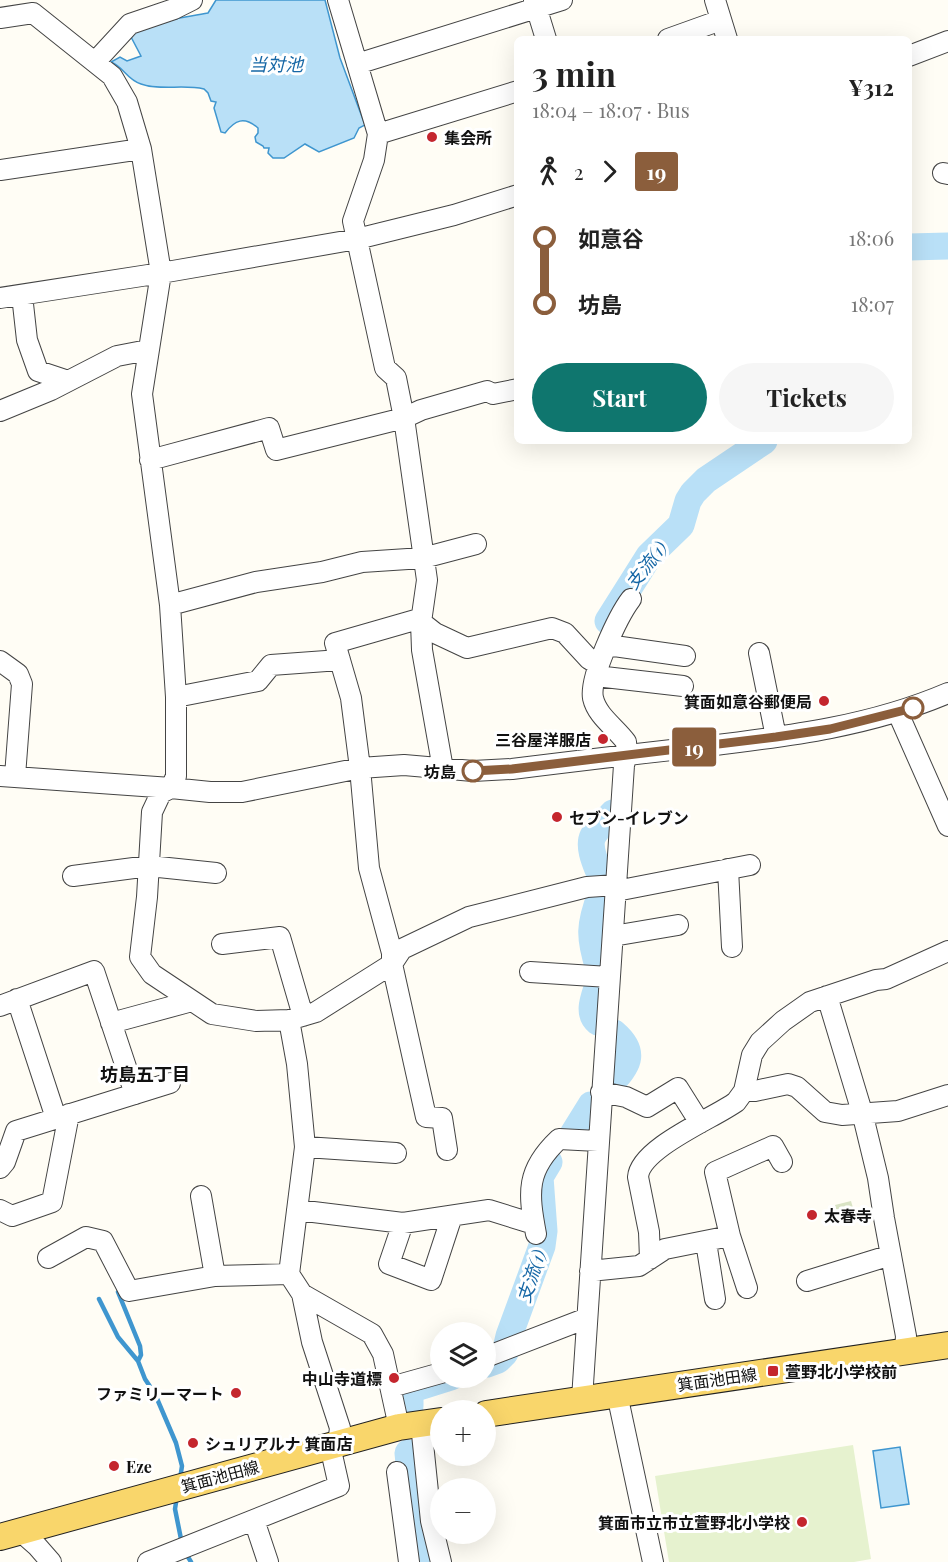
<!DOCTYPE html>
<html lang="en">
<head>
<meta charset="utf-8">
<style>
	body { margin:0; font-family:"Playfair Display","Noto Sans JP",serif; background:#f6f6f6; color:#222; height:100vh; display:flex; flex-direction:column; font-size:22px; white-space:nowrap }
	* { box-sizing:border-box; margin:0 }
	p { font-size:20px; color:#767676 }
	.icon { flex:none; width:33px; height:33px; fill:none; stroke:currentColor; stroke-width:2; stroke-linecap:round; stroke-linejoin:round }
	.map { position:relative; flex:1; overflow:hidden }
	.panel { position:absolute; left:514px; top:36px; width:398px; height:408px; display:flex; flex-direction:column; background:#fff; border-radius:9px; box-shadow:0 6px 24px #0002 }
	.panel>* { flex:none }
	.badge { padding:0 12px; border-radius:4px; font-size:21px; line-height:39px }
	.tools { position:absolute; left:430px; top:1322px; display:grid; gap:12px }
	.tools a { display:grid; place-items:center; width:66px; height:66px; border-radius:50%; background:#fff; box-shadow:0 6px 24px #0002; font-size:30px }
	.map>.badge { position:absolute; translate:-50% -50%; box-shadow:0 0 0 3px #fff }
	.legs { display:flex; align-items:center; gap:9px; height:66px; padding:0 18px; font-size:20px }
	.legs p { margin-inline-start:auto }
	.headline { display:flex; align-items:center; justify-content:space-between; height:102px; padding:0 18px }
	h1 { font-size:33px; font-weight:700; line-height:45px }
	.primary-button { display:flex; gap:12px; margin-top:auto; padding:12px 18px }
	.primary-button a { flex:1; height:69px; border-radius:36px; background:#0f766e; color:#fff; font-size:24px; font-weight:700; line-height:69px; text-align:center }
	.primary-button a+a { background:#f6f6f6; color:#222 }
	ul { padding:0 18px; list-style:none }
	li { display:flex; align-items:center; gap:21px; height:66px; font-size:22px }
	li i { display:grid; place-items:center; width:9px; height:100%; margin:0 8px; background:currentColor }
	li i::after { content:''; width:15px; height:15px; margin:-8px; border:4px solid; border-radius:50%; background:#fff }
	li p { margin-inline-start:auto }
	li:first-child i { background:linear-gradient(#0000 50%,currentColor 0) }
	li:last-child i { background:linear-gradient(currentColor 50%,#0000 0) }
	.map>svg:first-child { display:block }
</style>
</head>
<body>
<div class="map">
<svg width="948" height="1562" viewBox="0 0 948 1562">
	<rect width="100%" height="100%" fill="#fffdf5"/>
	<path fill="#d9e3c4" d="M851 1201 856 1218 840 1223 835 1205Z"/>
	<path fill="#e6f2cf" d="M853 1445 871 1559 854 1562H669L655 1476Z"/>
	<path fill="#b9e0f7" stroke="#3f96cf" stroke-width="1.5" d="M216 0H325L340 58 365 125 359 128 354 138 319 152 305 144 284 158H273L268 153 269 148H264L263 146 256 142 255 137 258 133V128C244 116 235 120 225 133L221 132 214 108 216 102 211 101 208 93 204 89C183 84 160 91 141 84 126 79 125 68 111 62L120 57 127 61 141 56 130 35C152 20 183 18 208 13Z
		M900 1447 909 1504 881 1508 873 1451Z"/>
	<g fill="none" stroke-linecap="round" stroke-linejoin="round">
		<path stroke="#3f96cf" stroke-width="4.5" d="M118 1292 140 1346 141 1355 138 1361
			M99 1299 118 1337 138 1361 145 1379 155 1394 176 1443 182 1466 180 1479
			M177 1496 175 1509 182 1544
			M185 1552 191 1562"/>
		<path stroke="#b9e0f7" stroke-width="27" d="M909 247 948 246
			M608 621 649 556 681 525 688 501 693 493 706 480 764 441
			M602 880C598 868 587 848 593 836 598 827 607 820 613 813
			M599 969C589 937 589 925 601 894
			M598 985C594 998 587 1013 598 1022
			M612 1082C630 1064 635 1051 614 1033
			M573 1134 591 1105
			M487 1364 498 1360 505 1353 509 1336 542 1246 544 1231 540 1177 549 1162
			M410 1406V1394L413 1389 451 1377
			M408 1453 414 1514 424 1562"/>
		<defs>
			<path id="minor" d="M338 0 378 134 518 91
				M534 0 546 39
				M715 0 727 39
				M0 18 33 13 112 76 127 102 141 149 161 273 142 394 170 605 176 697V776L171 788 161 793 152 812 147 897 140 957 152 974 212 1014 256 1021 289 1020 316 1012 392 964 402 949 469 917 587 887 616 885
				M668 39 721 20
				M909 56 948 41
				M95 62 130 24 174 9 192 0
				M357 64 562 0
				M378 134 374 160 353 221 385 368 396 378 404 418 427 580 421 622 422 650 443 769
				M0 170 141 149
				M943 173 948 174
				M22 295 27 340 38 371 68 381
				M0 298 161 273 357 239 454 215 518 195
				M0 411 51 390 117 356 148 350
				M150 460 269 428 276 450 404 418 421 410 487 391 493 394 518 389
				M170 605 256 582 322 572 362 562 423 558 476 544
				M607 645 685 656
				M759 653 776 737
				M0 661 18 674 22 684 15 776
				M596 676 683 686
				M176 697 258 681 271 665 340 660
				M898 713 948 826
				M0 776 171 788 210 792H242L360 768 404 765 473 771 512 769C577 761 643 753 708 746 790 736 871 726 948 693
				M728 869 732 947
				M73 876 149 866 216 873
				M616 891 750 865
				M613 936 678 925
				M222 944 280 937 303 1016
				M530 972 609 977
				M827 996 862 1112 878 1178 884 1218 906 1336 905 1351
				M17 999 56 1118
				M0 1006 94 971 135 1094
				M289 1020 297 1064 305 1147 289 1274 302 1294 312 1342 340 1428 338 1444
				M111 1023 192 1001
				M744 1091H755L788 1084 797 1087 825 1112 842 1115 898 1111 948 1095
				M601 1092 626 1097 647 1107 678 1088 700 1123
				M305 1147 396 1153
				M447 1150 442 1118 426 1117 392 964V953L369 868 360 768 351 698 335 643 415 620 421 622 435 633 467 648 552 628 565 633 589 659 599 665
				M0 1168 5 1162 16 1131 170 1083
				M201 1196 215 1276
				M0 1210 12 1216 52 1202 69 1114
				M297 1210 403 1223 489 1210 534 1224
				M403 1223 389 1264 431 1280 452 1216
				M536 1234C528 1192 526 1170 559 1139L598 1141
				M706 1242 715 1299
				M48 1258 86 1237 103 1241 129 1291 215 1276 289 1274
				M650 1259 649 1232 638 1177C640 1148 714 1118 736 1102L744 1091 752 1055 760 1042 783 1021 810 1002 876 980 886 979 948 951
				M590 1271 639 1266 665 1249 730 1236
				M807 1281 891 1255
				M747 1288 730 1236 715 1172 773 1146 782 1162
				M302 1294 372 1334 383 1354 399 1427
				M486 1357 587 1318
				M391 1387 441 1373
				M617 1394 653 1562
				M582 1399 624 765 627 755 626 742C616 728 597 716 593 698 589 678 618 616 631 599
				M421 1424 431 1521 441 1562
				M397 1472 409 1562
				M254 1520 268 1562
				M20 1531 37 1546 51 1562
				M148 1562 339 1486 330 1446"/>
			<path id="major" d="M486 1414 948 1345
				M0 1537 399 1427 441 1421"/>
		</defs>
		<use href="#minor" stroke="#444" stroke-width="22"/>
		<use href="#major" stroke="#222" stroke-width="28"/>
		<use href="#minor" stroke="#fff" stroke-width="20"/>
		<use href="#major" stroke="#f9d66b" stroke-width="26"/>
	</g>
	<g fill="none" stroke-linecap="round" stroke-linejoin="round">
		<defs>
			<path id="line-1" d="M473 771 512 769 776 737 830 729 913 708"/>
		</defs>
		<use href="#line-1" stroke="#fff" stroke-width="14"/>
		<use href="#line-1" stroke="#8b5e3c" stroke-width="9"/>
	</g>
	<g fill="#c4262e" stroke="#fff" stroke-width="2">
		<circle cx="432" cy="137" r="6"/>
		<circle cx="824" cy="701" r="6"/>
		<circle cx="603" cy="739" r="6"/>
		<circle cx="557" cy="817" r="6"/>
		<circle cx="812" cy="1215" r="6"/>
		<rect x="767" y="1365" width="12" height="12" rx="3"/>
		<circle cx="394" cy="1378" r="6"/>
		<circle cx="236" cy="1393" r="6"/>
		<circle cx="193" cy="1443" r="6"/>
		<circle cx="114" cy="1466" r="6"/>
		<circle cx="802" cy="1522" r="6"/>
	</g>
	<g fill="#fff" stroke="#8b5e3c" stroke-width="3">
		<circle cx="913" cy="708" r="10"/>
		<circle cx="473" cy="771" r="10"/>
	</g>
	<g text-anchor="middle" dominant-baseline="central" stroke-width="6" stroke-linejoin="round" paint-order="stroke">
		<g font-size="16" font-weight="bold" fill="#111" stroke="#fff" text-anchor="start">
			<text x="444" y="137">集会所</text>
			<text x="812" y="701" text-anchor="end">箕面如意谷郵便局</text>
			<text x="591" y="739" text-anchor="end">三谷屋洋服店</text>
			<text x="569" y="817">セブン-イレブン</text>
			<text x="824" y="1215">太春寺</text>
			<text x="785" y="1371">萱野北小学校前</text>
			<text x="382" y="1378" text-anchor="end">中山寺道標</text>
			<text x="224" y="1393" text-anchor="end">ファミリーマート</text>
			<text x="205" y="1443">シュリアルナ 箕面店</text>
			<text x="126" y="1466">Eze</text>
			<text x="790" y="1522" text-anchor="end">箕面市立市立萱野北小学校</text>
		</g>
		<g font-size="16" font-weight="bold" fill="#111" stroke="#fff" text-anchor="end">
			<text x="456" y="771">坊島</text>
		</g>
		<g font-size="16" fill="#111" stroke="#fff">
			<text transform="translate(717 1379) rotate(-8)">箕面池田線</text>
			<text transform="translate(220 1476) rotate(-15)">箕面池田線</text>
		</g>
		<g font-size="18" font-style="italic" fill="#1768a6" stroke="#fff">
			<text x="276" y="64">当対池</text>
			<text transform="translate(646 565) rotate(-52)">支流(1)</text>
			<text transform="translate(531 1276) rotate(-72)">支流(1)</text>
		</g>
		<g font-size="18" font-weight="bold" fill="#111" stroke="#fff">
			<text x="145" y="1074">坊島五丁目</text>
		</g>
	</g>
</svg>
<div class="tools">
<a><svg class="icon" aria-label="layers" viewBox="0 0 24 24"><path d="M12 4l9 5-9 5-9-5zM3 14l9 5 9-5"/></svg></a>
<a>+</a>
<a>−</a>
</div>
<b class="badge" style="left:694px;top:747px;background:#8b5e3c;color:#fff">19</b>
<section class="panel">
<div class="headline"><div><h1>3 min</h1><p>18:04 – 18:07 · Bus</p></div><b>¥312</b></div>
<div class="legs"><svg class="icon" aria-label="walk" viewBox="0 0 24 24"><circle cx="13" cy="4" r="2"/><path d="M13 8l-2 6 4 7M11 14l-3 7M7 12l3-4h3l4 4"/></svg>2<svg class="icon" aria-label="forward" viewBox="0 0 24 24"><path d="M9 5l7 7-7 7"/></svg><b class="badge" style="background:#8b5e3c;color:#fff">19</b></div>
<ul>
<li><i style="color:#8b5e3c"></i><b>如意谷</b><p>18:06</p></li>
<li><i style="color:#8b5e3c"></i><b>坊島</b><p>18:07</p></li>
</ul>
<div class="primary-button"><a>Start</a><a>Tickets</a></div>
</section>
</div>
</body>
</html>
